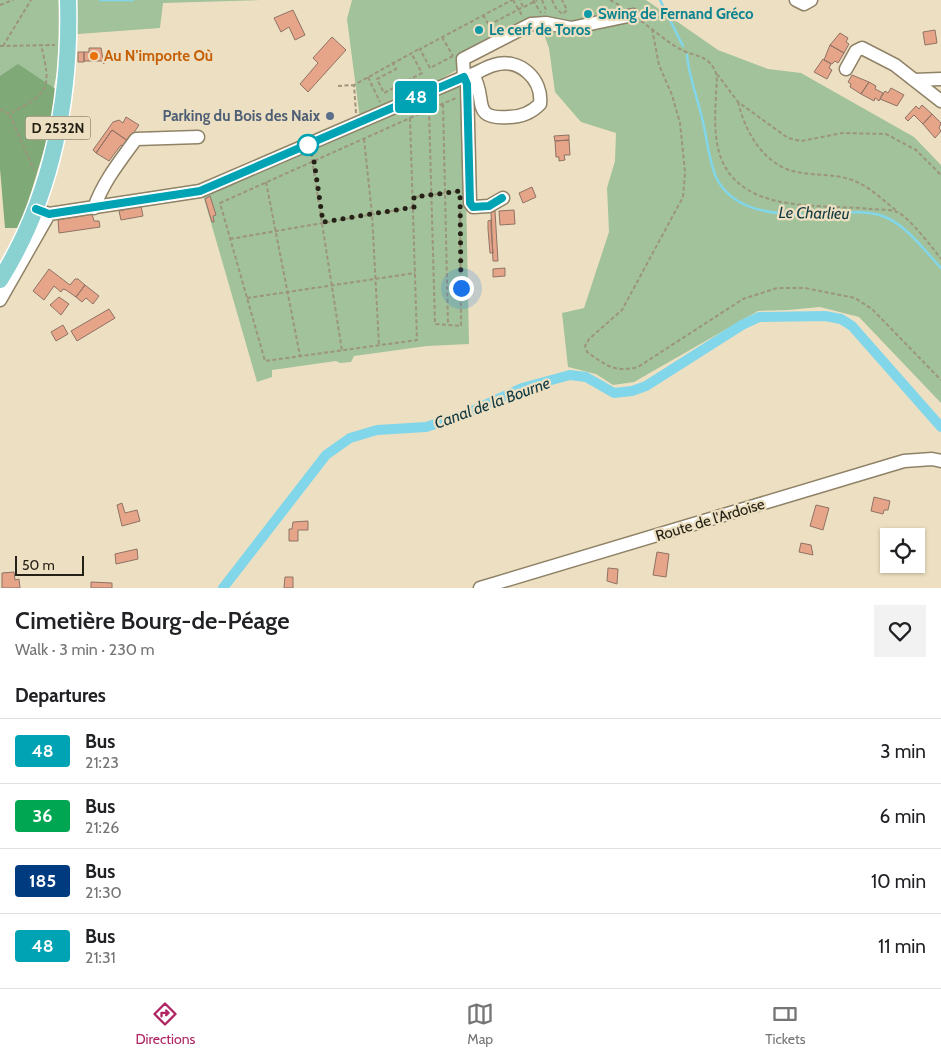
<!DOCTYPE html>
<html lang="en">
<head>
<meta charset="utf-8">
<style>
	body { margin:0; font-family:Cabin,sans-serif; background:#f2f2f2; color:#202124; height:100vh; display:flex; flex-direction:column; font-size:19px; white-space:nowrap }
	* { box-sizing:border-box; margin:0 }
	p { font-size:16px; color:#757577 }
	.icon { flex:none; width:28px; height:28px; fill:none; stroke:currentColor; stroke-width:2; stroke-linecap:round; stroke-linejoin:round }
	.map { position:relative; height:588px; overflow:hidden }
	.drawer { display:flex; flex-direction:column; background:#fff; flex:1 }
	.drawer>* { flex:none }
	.badge { padding:0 10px; border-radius:4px; font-size:18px; line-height:32px }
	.fabs { position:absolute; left:880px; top:528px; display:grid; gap:10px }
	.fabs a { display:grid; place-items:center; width:45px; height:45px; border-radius:0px; background:#fff; box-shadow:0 1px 4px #0004; font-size:25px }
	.scale { position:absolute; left:15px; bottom:12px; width:69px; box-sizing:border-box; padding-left:5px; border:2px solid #262116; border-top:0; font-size:14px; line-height:18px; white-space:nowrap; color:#262116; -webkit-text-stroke:4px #ede0c2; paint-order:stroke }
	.you { position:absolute; width:25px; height:25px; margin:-12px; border:4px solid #fff; border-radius:50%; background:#1a73e8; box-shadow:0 0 0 8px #1a73e833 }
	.map>.badge { position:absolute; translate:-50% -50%; box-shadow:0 0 0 2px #fff }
	h2 { padding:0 15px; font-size:19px; line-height:45px }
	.round { display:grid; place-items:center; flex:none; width:52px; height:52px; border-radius:0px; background:#f2f2f2 }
	.headline { display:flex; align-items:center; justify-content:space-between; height:85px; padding:0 15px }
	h1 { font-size:24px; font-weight:600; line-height:38px }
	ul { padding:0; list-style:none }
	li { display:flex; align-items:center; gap:15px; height:65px; padding:0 15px; border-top:1px solid #e0e0e0 }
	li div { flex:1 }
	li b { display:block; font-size:19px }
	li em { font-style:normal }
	li .badge { min-width:55px; font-weight:700; text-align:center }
	.dock { display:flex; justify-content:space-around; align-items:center; height:70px; border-top:1px solid #e0e0e0; background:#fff; font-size:14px; color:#757577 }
	.dock a { display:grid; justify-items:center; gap:2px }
	.dock .selected { color:#b02462 }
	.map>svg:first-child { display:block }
</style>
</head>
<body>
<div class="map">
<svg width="941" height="588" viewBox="0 0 941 588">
	<rect width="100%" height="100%" fill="#ede0c2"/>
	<path fill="#a1c29a" d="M0 0H261L163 3 160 28 65 35 52 96 0 160Z
		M352 0H646L718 50 768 69 801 73 914 137 941 165V403L859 317 820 307 788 310 758 311 634 382 613 385 596 374 568 367 562 313 584 308 609 232 607 188 615 161 616 133 581 122 555 92 549 48 542 29 514 38 423 89 360 119 347 19Z
		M458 87 464 89 469 344 427 346 354 356 351 362 340 363 336 361 272 370V377L257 382 203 195Z"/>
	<path fill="#7fa976" d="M18 64 57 90 49 134 20 228H5L0 169V76Z"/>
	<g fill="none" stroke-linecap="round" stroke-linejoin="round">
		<path stroke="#82d6ea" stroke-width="2.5" d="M100 0H133
			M660 0 683 46
			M687 55C689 78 698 99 703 122 707 139 709 161 716 177 732 211 773 214 805 215 831 216 861 207 885 217 907 226 925 251 941 268"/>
		<path stroke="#82d6ea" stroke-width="10" d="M223 588 326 455 350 438 377 430 426 427 463 415 522 388 570 375 586 377 614 393 632 391 646 386 742 325 759 317 825 316 841 319 852 326 941 427"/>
	</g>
	<path fill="#e6a589" stroke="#8f7265" d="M293 10 305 35 295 40 289 27 281 32 274 18Z
		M935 30 937 43 925 45 923 32Z
		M840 33 848 38 846 42 849 44 844 53 830 45Z
		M332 37 346 50 308 92 300 84 318 63 313 58Z
		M830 45 844 53 838 63 835 61 832 64 824 60Z
		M89 48H101L104 64 102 61H84V52H89Z
		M78 52H84V62H78Z
		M823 59 831 64 829 68 832 70 827 79 814 72Z
		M852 75 869 82 861 94 850 87 851 84 848 82Z
		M869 82 876 86 875 89 883 93 879 101 875 98 874 101 861 94Z
		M891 88 904 95 897 106 880 99 885 91 888 93Z
		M922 105 932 114 923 124 914 115 908 121 905 118 916 106 919 109Z
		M932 114 941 123 939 128 941 131 935 138 923 124Z
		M126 117 139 125 128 141 112 130 96 153 93 150 113 122 119 120 123 123Z
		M112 130 128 141 124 147 121 145 109 161 96 153Z
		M569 135V140L555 141 554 136Z
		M569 140 570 155H564L565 160 559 161V157H556L555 141Z
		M532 187 536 197 523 203 519 193Z
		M210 196 216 215 213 216 214 222H212L205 199Z
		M141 206 143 216 121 220 119 211Z
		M514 210 515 224 500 225 499 211Z
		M495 211 498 261H493L491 212Z
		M92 214 94 221H99L100 227 59 233 58 220Z
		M491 220V228L493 253H490L488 229V221Z
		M505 268V276L493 277V269Z
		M49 269 70 285 75 279H78L85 285 76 297 66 290 63 289 61 292 54 286 44 300 33 291Z
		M85 285 99 296 93 304 86 298 82 302 76 297Z
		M59 297 69 304 61 315 50 305Z
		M109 309 115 318 77 341 71 331Z
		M63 325 68 334 56 341 51 332Z
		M874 497 890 501 888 510H884L883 514 871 511Z
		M122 503 125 513 137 510 140 521 122 526 117 505Z
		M816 505 829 508 823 530 810 526Z
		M308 521V530H298V541H289V529H292L293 522Z
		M801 543 811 545 813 555 799 552Z
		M137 549 138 559 116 564 115 554Z
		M657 552 669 554 666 577 653 575Z
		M608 568 618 569 617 584 607 581Z
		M14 572 15 580 19 579 20 588H2V573Z
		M285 577H293V588H284Z
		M91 582 112 583V588H91Z"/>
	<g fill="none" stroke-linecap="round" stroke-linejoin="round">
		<defs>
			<path id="minor" d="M796 0 804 4 811 0
				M846 69 856 51 862 48 895 65 941 101
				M473 75C488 99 469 120 509 117 522 117 531 113 540 104 543 79 519 57 494 65 483 68 475 75 464 77L463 59 531 24 546 23 571 28 633 15
				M914 80 941 79
				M94 208C103 182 120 161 136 139L198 137
				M36 209 49 214 200 191 464 77 467 84 470 203 473 207 489 206 503 198
				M0 300 49 214
				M480 588 904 461 932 459 941 461"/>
			<path id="major" d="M0 280C52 197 71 98 68 0"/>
		</defs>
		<use href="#minor" stroke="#8f8267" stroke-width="15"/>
		<use href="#major" stroke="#fff" stroke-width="19"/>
		<path stroke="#9d947d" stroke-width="2" stroke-dasharray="4 2.5" stroke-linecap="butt" d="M513 0 523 17
			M533 0 541 13
			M542 0 546 10 545 13
			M552 0 557 10 563 14 567 10 562 0
			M610 0 621 6
			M0 5 13 0
			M524 7 537 0
			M483 15 493 32
			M641 21C654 30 669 44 684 51 695 56 705 55 713 67 719 75 716 86 716 96 714 130 713 167 745 188 777 210 833 205 871 209 879 210 890 209 897 212 908 216 933 248 941 259
			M489 25 523 7 520 0
			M652 29 659 65 672 95 680 123 685 172 683 197 622 310 589 339 585 346 587 352C606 365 614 373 638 367L743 299 777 288H805L855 298 872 309 941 380
			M442 37 453 56
			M0 46 55 45
			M3 46 31 0
			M453 56 430 68 420 49 512 0
			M392 62 396 69 377 79 384 93 422 73 411 53
			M717 74 738 102 788 138 801 141 842 133 886 134 916 150 941 175
			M368 77 380 102
			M338 86 354 85
			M738 102C745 130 760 159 789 170 811 177 836 172 857 182 871 188 885 202 897 211
			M443 104 448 325
			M0 109 9 114C49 93 52 89 41 45
			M429 110 435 324 461 326 460 207
			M356 113 354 85 419 49
			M10 115 34 170
			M410 118 417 340 265 361 220 203Z
			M410 118 456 98
			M364 139 372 214 379 345
			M311 153 342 351
			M266 182 300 356
			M415 197 460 191
			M230 239 415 207
			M247 298 415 273"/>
		<use href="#minor" stroke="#fff" stroke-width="12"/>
		<use href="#major" stroke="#8ad1d1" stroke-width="16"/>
	</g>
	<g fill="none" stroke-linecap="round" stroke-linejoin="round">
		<defs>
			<path id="line" d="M36 209 49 214 200 191 464 77 467 84 470 203 473 207 489 206 502 198"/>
		</defs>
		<use href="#line" stroke="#fff" stroke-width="11"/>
		<use href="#line" stroke="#00a3b4" stroke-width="8"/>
		<path stroke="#262116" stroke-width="5" stroke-dasharray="0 9" d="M308 145 314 161 323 222 414 207V197L460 191 461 288"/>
	</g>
	<g fill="#0f9aa8" stroke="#ede0c2" stroke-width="2">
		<circle cx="588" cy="14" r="5"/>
		<circle cx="479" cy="30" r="5"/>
	</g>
	<circle fill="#e8710a" stroke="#ede0c2" stroke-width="2" cx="94" cy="56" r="5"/>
	<circle fill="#5c6f8a" stroke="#ede0c2" stroke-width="2" cx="330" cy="116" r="5"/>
	<circle fill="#fff" stroke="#00a3b4" stroke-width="2.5" cx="308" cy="145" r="10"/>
	<g text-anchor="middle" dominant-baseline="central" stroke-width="4.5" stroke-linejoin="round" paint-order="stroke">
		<rect fill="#ede0c2" stroke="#625a4a" stroke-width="1" x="25.5" y="116.5" width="65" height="23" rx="4"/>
		<g font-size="14" font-weight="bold" fill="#262116">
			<text x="58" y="128">D 2532N</text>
		</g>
		<g font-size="15" font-weight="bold" fill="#0d838f" stroke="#ede0c2" text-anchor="start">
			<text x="598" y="14">Swing de Fernand Gréco</text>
			<text x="489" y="30">Le cerf de Toros</text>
		</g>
		<g font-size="15" font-weight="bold" fill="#c56008" stroke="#ede0c2" text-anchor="start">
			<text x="104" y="56">Au N'importe Où</text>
		</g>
		<g font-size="15" font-weight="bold" fill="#4e5e75" stroke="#ede0c2" text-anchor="end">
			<text x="320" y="116">Parking du Bois des Naix</text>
		</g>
		<g font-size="15" fill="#262116" stroke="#ede0c2">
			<text transform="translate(710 520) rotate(-17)">Route de l'Ardoise</text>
		</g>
		<g font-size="16" font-style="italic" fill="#113942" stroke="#ede0c2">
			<text transform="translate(814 213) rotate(1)">Le Charlieu</text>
			<text transform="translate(492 403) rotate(-20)">Canal de la Bourne</text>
		</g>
	</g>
</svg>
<div class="fabs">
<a><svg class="icon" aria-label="locate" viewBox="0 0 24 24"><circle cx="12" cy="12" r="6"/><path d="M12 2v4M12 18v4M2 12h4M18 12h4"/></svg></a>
</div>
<div class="scale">50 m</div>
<div class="you" style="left:461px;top:288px"></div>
<b class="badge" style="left:416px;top:97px;background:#00a3b4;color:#fff">48</b>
</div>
<section class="drawer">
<div class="headline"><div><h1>Cimetière Bourg-de-Péage</h1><p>Walk · 3 min · 230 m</p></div><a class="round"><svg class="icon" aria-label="heart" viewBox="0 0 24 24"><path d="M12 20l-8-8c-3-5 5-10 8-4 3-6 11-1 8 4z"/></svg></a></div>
<h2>Departures</h2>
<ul>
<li><span class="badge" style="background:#00a3b4;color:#fff">48</span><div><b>Bus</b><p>21:23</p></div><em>3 min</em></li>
<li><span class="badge" style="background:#00a651;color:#fff">36</span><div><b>Bus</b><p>21:26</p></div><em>6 min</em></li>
<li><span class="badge" style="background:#003b80;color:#fff">185</span><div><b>Bus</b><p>21:30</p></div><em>10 min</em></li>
<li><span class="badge" style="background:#00a3b4;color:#fff">48</span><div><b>Bus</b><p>21:31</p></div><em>11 min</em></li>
</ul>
</section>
<nav class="dock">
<a class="selected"><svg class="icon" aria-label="directions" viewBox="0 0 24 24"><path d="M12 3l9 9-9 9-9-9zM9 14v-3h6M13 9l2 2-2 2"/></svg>Directions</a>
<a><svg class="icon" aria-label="map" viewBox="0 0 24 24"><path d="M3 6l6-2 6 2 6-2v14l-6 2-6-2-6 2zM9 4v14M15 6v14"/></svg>Map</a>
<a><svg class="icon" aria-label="tickets" viewBox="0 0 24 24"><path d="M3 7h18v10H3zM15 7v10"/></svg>Tickets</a>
</nav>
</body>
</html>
